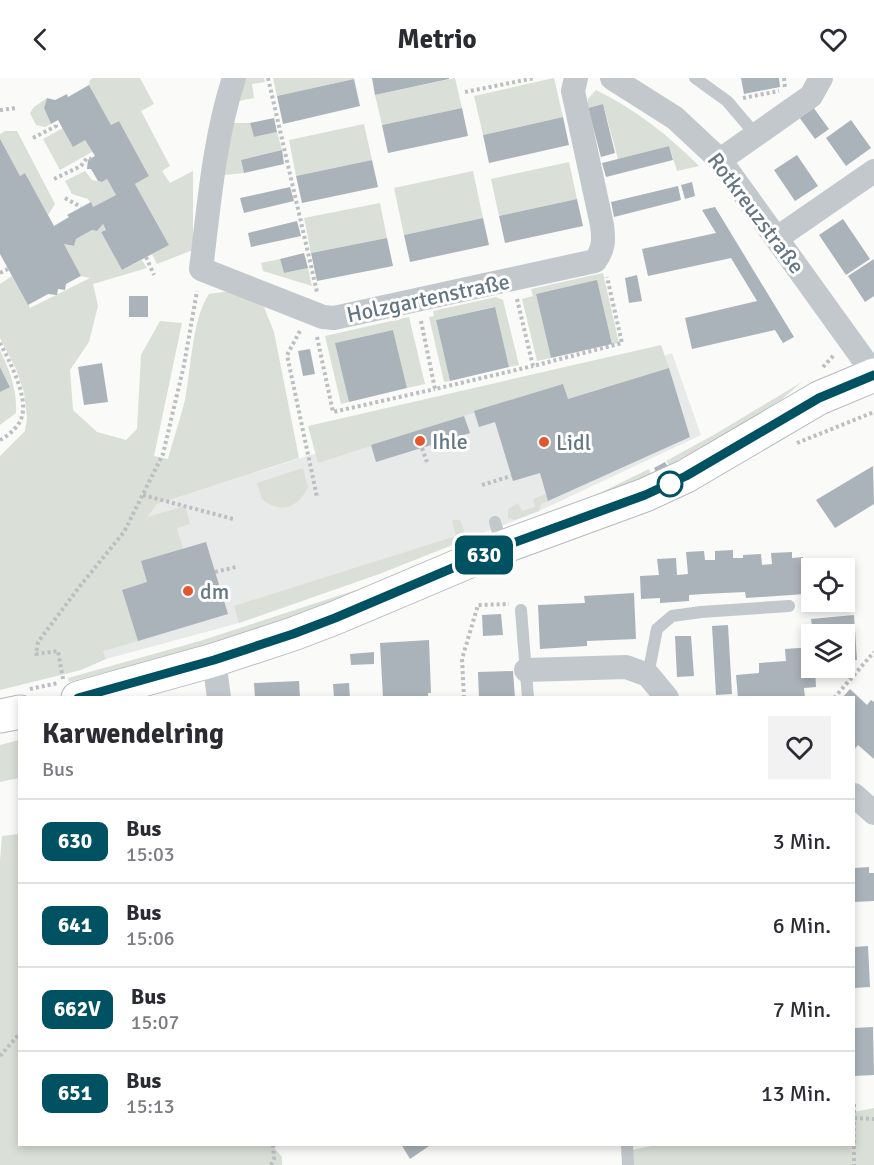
<!DOCTYPE html>
<html lang="de">
<head>
<meta charset="utf-8">
<style>
	body { margin:0; font-family:Signika,sans-serif; background:#f2f2f3; color:#2b2b33; height:100vh; display:flex; flex-direction:column; font-size:22px; white-space:nowrap }
	* { box-sizing:border-box; margin:0 }
	p { font-size:20px; color:#7c7c81 }
	.icon { flex:none; width:33px; height:33px; fill:none; stroke:currentColor; stroke-width:2; stroke-linecap:round; stroke-linejoin:round }
	.map { position:relative; flex:1; overflow:hidden }
	.drawer { position:absolute; left:18px; top:618px; width:837px; height:450px; display:flex; flex-direction:column; background:#fff; border-radius:0px; box-shadow:0 3px 9px #0003 }
	.drawer>* { flex:none }
	.badge { padding:0 12px; border-radius:9px; font-size:21px; line-height:39px }
	.fabs { position:absolute; left:801px; top:480px; display:grid; gap:12px }
	.fabs a { display:grid; place-items:center; width:54px; height:54px; border-radius:0px; background:#fff; box-shadow:0 3px 9px #0003; font-size:30px }
	.map>.badge { position:absolute; translate:-50% -50%; box-shadow:0 0 0 3px #fff }
	.round { display:grid; place-items:center; flex:none; width:63px; height:63px; border-radius:0px; background:#f2f2f3 }
	.headline { display:flex; align-items:center; justify-content:space-between; height:102px; padding:0 24px }
	h1 { font-size:28px; font-weight:700; line-height:45px }
	ul { padding:0; list-style:none }
	li { display:flex; align-items:center; gap:18px; height:84px; padding:0 24px; border-top:2px solid #e1e1e2 }
	li div { flex:1 }
	li b { display:block; font-size:22px }
	li em { font-style:normal }
	li .badge { min-width:66px; font-weight:700; text-align:center }
	header { display:flex; justify-content:space-between; align-items:center; height:78px; padding:0 24px; background:#fff; font-size:27px; font-weight:700 }
	.map>svg:first-child { display:block }
</style>
</head>
<body>
<header><svg class="icon" aria-label="back" viewBox="0 0 24 24"><path d="M15 5l-7 7 7 7"/></svg>Metrio<svg class="icon" aria-label="heart" viewBox="0 0 24 24"><path d="M12 20l-8-8c-3-5 5-10 8-4 3-6 11-1 8 4z"/></svg></header>
<div class="map">
<svg width="874" height="1087" viewBox="0 0 874 1087">
	<rect width="100%" height="100%" fill="#fafaf8"/>
	<path fill="#e8e9e9" d="M672 275 701 357 539 433 379 496 239 545 106 581 80 518 157 426 569 294 574 308Z"/>
	<path fill="#dadfd7" d="M93 0H140L154 26 141 33 170 88 162 93 170 105 193 93V172L157 186 152 176 169 167 135 106 149 98 119 43 111 47 89 7 90 2Z
		M246 0H264L265 4 252 6 254 20 239 23Z
		M273 0H354V1L277 18Z
		M455 0 462 30 382 47 375 17Z
		M554 0 563 39 483 57 474 18Z
		M596 12C635 31 668 57 699 88L677 93 669 68 618 81 603 26 588 30V21Z
		M47 20 44 30 51 46 45 49 36 47 30 35 34 29Z
		M232 45H250L254 59 277 54 282 72 241 82 244 95 224 97Z
		M364 46 372 82 296 98 289 62Z
		M63 50 73 68 85 62 92 74 60 92 43 61Z
		M5 53H17L55 126 48 137 25 95 20 98 0 63V56Z
		M569 84 577 121 499 138 491 101Z
		M85 93 92 102 102 104 107 101 116 117 93 129 88 121 72 116 65 103Z
		M473 93 483 140 404 157 394 110Z
		M380 125 387 160 311 175 304 140Z
		M103 146 106 152 101 154 122 192 142 182 147 190 93 206 98 228 89 264 70 292 73 332 97 354 126 362 137 351 141 277 160 243 182 245 154 378 168 381C173 362 180 342 185 322 191 292 192 241 209 216L237 212 248 216 264 229 274 254 299 380 157 426 147 439 185 428 190 446 177 450 183 471 141 483 147 504 122 512 138 563 103 573 106 581 81 592 0 612V378L25 353 27 340 24 314 16 291 0 260V206L12 198 30 230 90 200 81 198 64 166 74 168 76 161 92 152 97 153Z
		M280 181 284 195 308 190 312 208 263 193 261 185Z
		M603 195 619 265 612 266 597 203 536 216 551 280 537 283 522 221 533 218 531 211Z
		M496 219 503 222 519 287 509 289 494 229 436 242 450 303 444 304 429 239 434 238 433 233Z
		M409 239 425 306 407 310 393 252 336 265 349 324 341 326 325 258Z
		M661 267 669 290 568 321 563 306 318 385 308 348Z
		M0 272C10 294 17 311 16 335L0 347V314L10 308 0 289Z
		M802 304 781 322 717 361 669 387 666 383 717 355Z
		M303 390 308 409C299 429 281 437 262 421L257 405Z
		M649 391 651 396 606 414 604 413Z
		M546 416 548 423 541 426 539 433 515 442 508 440V431L518 425 522 433 535 429 533 421Z
		M452 442H460L467 461 379 496 239 545 234 528 456 458Z
		M356 512 358 514C265 553 166 579 69 604L68 600 200 563Z
		M19 662V700L0 704V667Z
		M19 756 20 1066 272 1067 282 1079V1087H0V783L2 758Z
		M874 1030V1087H623L621 1074 662 1066H854V1034Z"/>
	<path fill="#aab3b9" d="M372 0H449V1L375 17Z
		M741 0H779L780 9 744 16Z
		M354 1 360 28 283 46 277 18Z
		M89 7 111 47 119 43 149 98 135 106 169 167 122 192 101 154 106 152 103 146 97 153 92 152 76 161 74 168 64 166 81 198 66 206 65 212 58 211 57 217 48 216 28 227 0 176V61L20 98 25 95 54 148 69 139 67 137 91 124 93 129 116 117 107 101 102 104 98 103 91 91H87L88 82 95 78 85 62 73 69 58 42 51 46 44 30 47 20 55 22 67 16 68 19Z
		M603 26 615 75 601 79 588 30Z
		M813 29 829 51 815 61 799 39Z
		M462 30 468 58 388 75 382 47Z
		M563 39 569 67 489 85 483 57Z
		M274 40 277 54 254 59 250 45Z
		M851 42 871 70 846 88 826 60Z
		M669 68 673 82 606 99 602 85Z
		M282 72 284 86 244 95 241 82Z
		M797 77 818 108 795 123 774 92Z
		M372 82 378 109 302 125 296 98Z
		M692 104 695 118 685 121 681 107Z
		M678 108 681 122 614 139 611 124Z
		M290 109 294 123 244 135 240 120Z
		M577 121 583 148 505 165 499 138Z
		M715 129 794 259 783 265 775 252 692 271 685 240 757 223 731 180 648 198 642 171 716 155 702 132Z
		M483 140 489 167 410 184 404 157Z
		M843 141 870 181 846 197 819 157Z
		M297 143 301 158 251 169 248 155Z
		M387 160 393 188 317 203 311 175Z
		M304 175 308 190 284 195 280 181Z
		M874 181V218L865 224 848 198Z
		M637 197 642 223 629 225 625 200Z
		M597 202 612 266 551 280 536 216Z
		M129 218H148V239H129Z
		M495 229 509 289 450 303 436 242Z
		M393 252 407 310 349 324 335 265Z
		M310 271 315 296 303 298 298 273Z
		M102 285 108 324 84 327 78 289Z
		M0 289 10 309 0 314Z
		M669 290 690 359 548 423 540 395 513 403 495 344 479 349 474 333 563 306 568 321Z
		M464 338 470 355 376 384 371 367Z
		M665 384 668 389 656 394 654 390Z
		M873 388 874 426 835 450 816 422Z
		M206 464 228 536 138 563 122 512 147 504 141 483Z
		M733 472V480H743V477L761 476 762 487 772 486 771 475 792 474V480L803 479 805 516 746 520 745 514 703 516 689 517V523L660 525V520L641 521 640 498 659 497 657 481 676 480 677 497 688 496 686 474 704 473 705 482H715V473Z
		M634 515 636 561 587 563V568L540 571 538 527 585 525 584 518Z
		M501 536 503 557 483 558 482 537Z
		M854 537 857 582 844 583V556H813L811 541Z
		M728 547 732 616 716 617 712 548Z
		M675 558H691L694 598 677 599Z
		M429 562 431 615H428V620H383L380 565Z
		M812 569V590H815L816 609 804 610 805 620H738L736 597 759 595V585L786 583 785 571Z
		M374 574V586L351 587 350 576Z
		M513 593 515 620H479L478 594Z
		M299 603 300 620H255L254 605Z
		M349 605 350 620H334L333 606Z
		M850 611 867 627 871 622 874 624V681L858 667 854 672V620H842Z
		M869 789V795H874V823L854 824V790Z
		M868 868 870 909 854 910V869Z
		M873 949 874 997 854 998V950Z
		M401 1066H432L410 1081Z"/>
	<g fill="none" stroke-linecap="round" stroke-linejoin="round">
		<defs>
			<path id="secondary" d="M78 620 214 582 293 556 335 540 503 469 645 417 686 398 819 320 874 297
				M0 638 20 634"/>
		</defs>
		<use href="#secondary" stroke="#b3babf" stroke-width="35"/>
		<path stroke="#bbbfc2" stroke-width="4" stroke-dasharray="3 3" stroke-linecap="butt" d="M268 0 317 214
			M784 0 785 11
			M465 14 535 0
			M743 20 779 13
			M0 32 17 30
			M33 60 56 48 55 44
			M54 101 81 88 87 80 91 81
			M65 120 81 129
			M146 179 154 197
			M0 195 8 191
			M517 221 533 288 622 265 607 199
			M421 243 435 311 533 288
			M300 253 287 277 317 419
			M317 259 333 334 435 311
			M0 265C9 282 28 318 22 338 20 348 8 358 0 362
			M823 289 834 277
			M797 365 874 334
			M422 370 427 384
			M482 407 511 398
			M143 417 233 441
			M215 494 236 489
			M63 601 58 573 36 576 38 564 80 508 124 454 163 376 184 287 197 213
			M30 611 58 605
			M464 620 462 581 478 527 509 526
			M834 620 874 574
			M0 978 20 955
			M854 1026V1087
			M854 1040 874 1041
			M271 1087 274 1081 273 1066"/>
		<path stroke="#c3c8cc" stroke-width="12" d="M695 0 727 23 756 57
			M495 444 502 468
			M521 532 528 620
			M648 597 657 551 672 538 701 534 789 528
			M627 1066 628 1087"/>
		<path stroke="#c3c8cc" stroke-width="24" d="M234 0C214 61 209 128 201 191L323 239 334 240 595 183C604 171 604 162 602 147L573 13 576 0
			M612 0 675 40 720 82 874 296
			M720 82 811 18 821 0
			M777 160 874 93
			M214 582 219 620
			M526 592 626 589 648 597 667 620
			M854 717 874 735"/>
		<use href="#secondary" stroke="#fff" stroke-width="33"/>
	</g>
	<g fill="none" stroke-linecap="round" stroke-linejoin="round">
		<defs>
			<path id="line" d="M78 620 214 582 293 556 335 540 502 469 645 417 686 398 819 320 874 297"/>
		</defs>
		<use href="#line" stroke="#fff" stroke-width="14"/>
		<use href="#line" stroke="#005262" stroke-width="9"/>
	</g>
	<g fill="#e4572e" stroke="#fff" stroke-width="2">
		<circle cx="420" cy="363" r="6"/>
		<circle cx="544" cy="364" r="6"/>
		<circle cx="188" cy="513" r="6"/>
	</g>
	<circle fill="#fff" stroke="#005262" stroke-width="3" cx="670" cy="406" r="12"/>
	<g text-anchor="middle" dominant-baseline="central" stroke-width="6" stroke-linejoin="round" paint-order="stroke">
		<g font-size="22" fill="#657683" stroke="#fff">
			<text transform="translate(756 135) rotate(53)">Rotkreuzstraße</text>
			<text transform="translate(428 220) rotate(-12)">Holzgartenstraße</text>
		</g>
		<g font-size="22" fill="#657683" stroke="#fff" text-anchor="start">
			<text x="432" y="363">Ihle</text>
			<text x="556" y="364">Lidl</text>
			<text x="200" y="513">dm</text>
		</g>
	</g>
</svg>
<div class="fabs">
<a><svg class="icon" aria-label="locate" viewBox="0 0 24 24"><circle cx="12" cy="12" r="6"/><path d="M12 2v4M12 18v4M2 12h4M18 12h4"/></svg></a>
<a><svg class="icon" aria-label="layers" viewBox="0 0 24 24"><path d="M12 4l9 5-9 5-9-5zM3 14l9 5 9-5"/></svg></a>
</div>
<b class="badge" style="left:484px;top:477px;background:#005262;color:#fff">630</b>
<section class="drawer">
<div class="headline"><div><h1>Karwendelring</h1><p>Bus</p></div><a class="round"><svg class="icon" aria-label="heart" viewBox="0 0 24 24"><path d="M12 20l-8-8c-3-5 5-10 8-4 3-6 11-1 8 4z"/></svg></a></div>
<ul>
<li><span class="badge" style="background:#005262;color:#fff">630</span><div><b>Bus</b><p>15:03</p></div><em>3 Min.</em></li>
<li><span class="badge" style="background:#005262;color:#fff">641</span><div><b>Bus</b><p>15:06</p></div><em>6 Min.</em></li>
<li><span class="badge" style="background:#005262;color:#fff">662V</span><div><b>Bus</b><p>15:07</p></div><em>7 Min.</em></li>
<li><span class="badge" style="background:#005262;color:#fff">651</span><div><b>Bus</b><p>15:13</p></div><em>13 Min.</em></li>
</ul>
</section>
</div>
</body>
</html>
